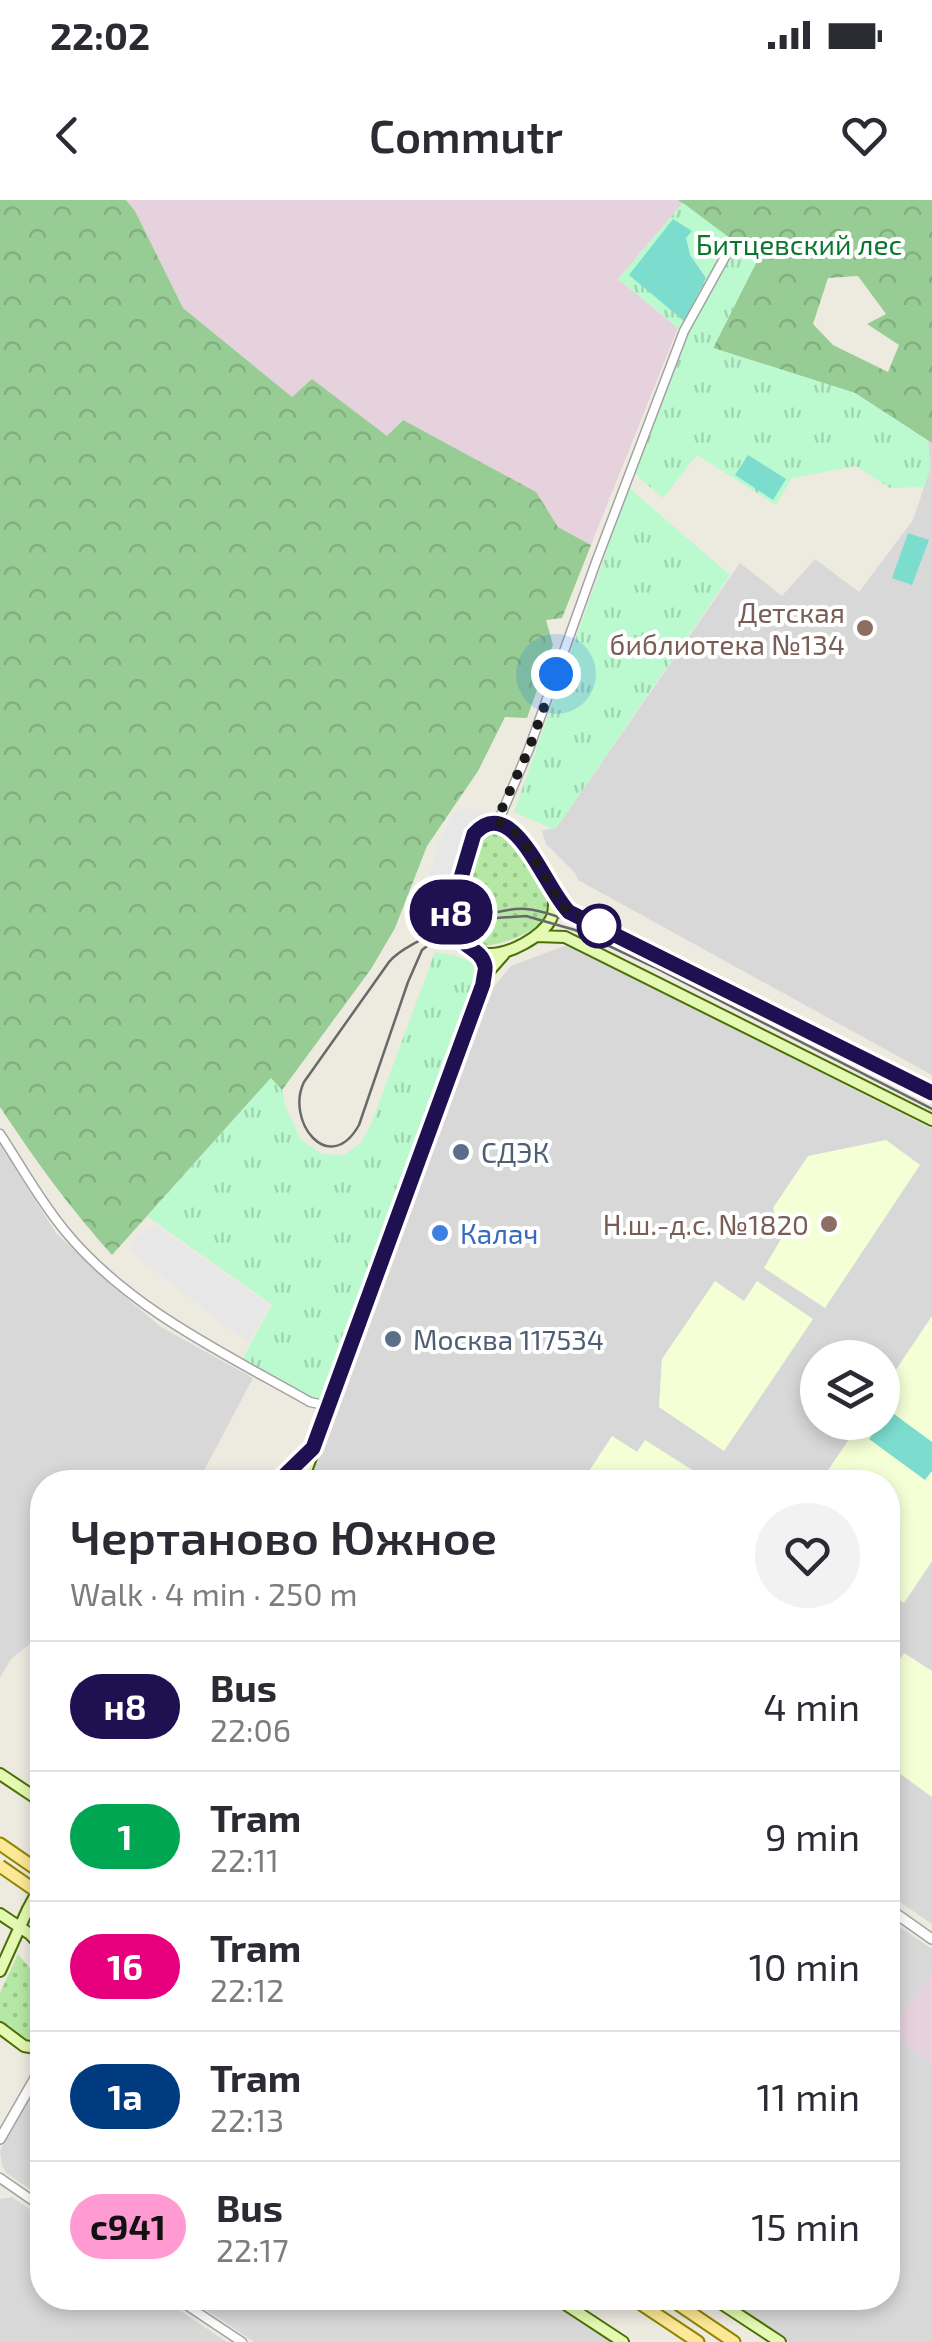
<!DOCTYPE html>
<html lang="en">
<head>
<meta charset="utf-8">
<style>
	body { margin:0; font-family:"Exo 2",sans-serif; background:#f2f2f3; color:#2b2b33; height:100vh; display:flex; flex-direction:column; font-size:38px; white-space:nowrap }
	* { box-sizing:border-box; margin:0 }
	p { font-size:32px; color:#7c7c81 }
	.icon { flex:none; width:55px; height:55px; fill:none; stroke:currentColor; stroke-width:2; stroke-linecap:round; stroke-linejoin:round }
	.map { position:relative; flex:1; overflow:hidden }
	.side { position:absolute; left:30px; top:1270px; width:870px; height:840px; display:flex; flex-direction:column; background:#fff; border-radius:40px; box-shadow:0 5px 15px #0003 }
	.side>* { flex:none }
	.badge { padding:0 20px; border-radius:32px; font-size:35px; line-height:65px }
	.controls { position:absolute; left:800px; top:1140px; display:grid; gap:20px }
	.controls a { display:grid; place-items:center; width:100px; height:100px; border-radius:50%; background:#fff; box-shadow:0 5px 15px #0003; font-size:50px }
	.you { position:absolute; width:50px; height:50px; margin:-25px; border:8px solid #fff; border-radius:50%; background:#1a73e8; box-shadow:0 0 0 15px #1a73e833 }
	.map>.badge { position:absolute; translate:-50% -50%; box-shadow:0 0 0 5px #fff }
	.round { display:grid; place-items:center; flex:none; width:105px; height:105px; border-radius:52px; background:#f2f2f3 }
	.overview { display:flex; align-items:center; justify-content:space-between; height:170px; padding:0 40px }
	h1 { font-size:48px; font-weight:600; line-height:75px }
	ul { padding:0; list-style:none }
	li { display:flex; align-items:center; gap:30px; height:130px; padding:0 40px; border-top:2px solid #e1e1e2 }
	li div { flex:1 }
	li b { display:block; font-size:38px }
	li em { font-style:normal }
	li .badge { min-width:110px; font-weight:700; text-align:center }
	.status { display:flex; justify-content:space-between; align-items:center; height:70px; padding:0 50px; background:#fff; direction:ltr }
	.status svg { height:28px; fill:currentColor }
	header { display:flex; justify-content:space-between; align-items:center; height:130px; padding:0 40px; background:#fff; font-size:45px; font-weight:600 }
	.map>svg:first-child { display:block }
</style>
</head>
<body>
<div class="status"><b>22:02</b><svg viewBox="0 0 49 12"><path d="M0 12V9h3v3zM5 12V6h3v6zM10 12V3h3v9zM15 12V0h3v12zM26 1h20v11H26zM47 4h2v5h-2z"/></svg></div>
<header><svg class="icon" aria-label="back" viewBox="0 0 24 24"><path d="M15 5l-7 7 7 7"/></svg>Commutr<svg class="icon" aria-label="heart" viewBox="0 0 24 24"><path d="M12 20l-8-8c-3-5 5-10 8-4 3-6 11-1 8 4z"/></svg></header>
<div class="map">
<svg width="932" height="2142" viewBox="0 0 932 2142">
	<defs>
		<pattern id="grass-dots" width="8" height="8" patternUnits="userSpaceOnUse" patternTransform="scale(2.5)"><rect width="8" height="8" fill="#b5e8a4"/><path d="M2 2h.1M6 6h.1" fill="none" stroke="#9bc68d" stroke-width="1.8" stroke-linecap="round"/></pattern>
		<pattern id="forest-crowns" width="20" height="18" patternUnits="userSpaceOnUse" patternTransform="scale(2.5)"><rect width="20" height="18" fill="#97cc94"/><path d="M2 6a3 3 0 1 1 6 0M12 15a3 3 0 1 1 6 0" fill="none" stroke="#82af7f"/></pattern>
		<pattern id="park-tufts" width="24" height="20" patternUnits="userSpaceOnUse" patternTransform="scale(2.5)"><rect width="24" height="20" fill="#bbf9cf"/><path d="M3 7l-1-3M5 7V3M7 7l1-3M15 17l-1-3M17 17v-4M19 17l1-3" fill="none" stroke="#a0d5b1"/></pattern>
	</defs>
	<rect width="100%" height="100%" fill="#edebe0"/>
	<path fill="#d9d8d8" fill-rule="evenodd" d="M928 241 932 243V875L578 680 575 673 546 644 542 631 557 627 740 363 782 396 815 359 859 392 913 320 930 269Z
		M567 745 932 929V1724L888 1694V1282H307L492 789 511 766ZM818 1158H882V1222H818Z
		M0 945 56 1033 111 1085 161 1127 253 1178 198 1282H42V1434L11 1459 0 1478Z
		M888 1719 932 1749V2142H789L724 2098H888Z
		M42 1879V1997L6 1973 2 1964 0 1952 3 1944Z
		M12 1997 42 2018V2098H161L227 2142H0V1999Z
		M189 2098H546L612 2142H254Z"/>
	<path fill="#e6d2dd" d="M126 0H678L683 3 618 79 678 128 591 345 558 327 535 292 402 220 387 237 312 179 293 198 183 108 135 11Z
		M932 1771V1863L889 1833Z"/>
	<path fill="#f5ffd6" d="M886 940 920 965 825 1108 764 1068 781 1039 773 1008 808 956Z
		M715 1081 744 1101 757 1081 813 1119 724 1251 659 1207 662 1159Z
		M932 1116V1361L904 1403 888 1392V1282H820L860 1223 882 1222 883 1189Z
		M612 1236 637 1252 645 1240 700 1275 696 1282H582Z
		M904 1453 932 1471V1597L888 1565V1478Z"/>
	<path fill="url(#grass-dots)" d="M490 632C509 632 517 644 525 659 533 671 545 686 548 701 549 708 547 717 541 723 531 733 498 747 484 745 471 743 461 732 454 721 459 698 470 643 490 632Z
		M18 1754 42 1783V1839C26 1845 12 1832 0 1821V1793Z"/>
	<path fill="url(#forest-crowns)" fill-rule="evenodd" d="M0 0H126L135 11 183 108 292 197 312 179 387 236 403 220 536 292 558 327 591 345 562 418 546 420 553 445 527 518 505 517 478 571 427 646 395 728 371 769 282 890 270 879 112 1055C69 1007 35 960 0 907Z
		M678 0H932V243L855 193 713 148 758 59ZM858 76 886 114 867 124 899 145 888 172 833 145 813 124 828 78Z"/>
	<path fill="url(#park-tufts)" d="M683 3 758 59 713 148 855 193 928 241 930 269 924 287 890 288 856 266 792 278 776 305 697 255 663 298 634 273 684 139 677 127 618 79Z
		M629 288 730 375 557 627 553 629 514 612Z
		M435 752C452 755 466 757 480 768L478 778 423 932 324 1198 318 1203 243 1158 272 1105 147 1016 271 878 282 890 286 908 301 940 322 954 344 955 361 943 372 922Z"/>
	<path fill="#7cddcf" d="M673 19 692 31 686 38 690 55 706 78 684 121 629 75Z
		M748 255 786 279 773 300 735 275Z
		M908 333 929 340 912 385 892 378Z
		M890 1211 932 1242V1271L925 1280 869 1239Z"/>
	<path fill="#e7e7e7" d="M464 608 489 614 469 633 444 703 441 715 445 729 425 735 417 730 414 721 440 640 452 615Z
		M155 1025 269 1105 249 1142 220 1122 130 1051 137 1035Z"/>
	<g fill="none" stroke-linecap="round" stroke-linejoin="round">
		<defs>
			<path id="minor" d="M498 622 529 549 596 362 684 131 730 48
				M0 934C21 966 40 1001 65 1031 129 1109 224 1153 310 1202L328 1206
				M0 1978 42 2007
				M176 2098 242 2142"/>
			<path id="tertiary" d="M888 1708 932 1739
				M0 1939 42 1866"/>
			<path id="secondary" d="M554 695C554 703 555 712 551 719 542 737 509 755 488 754 480 753 472 748 466 744 455 737 450 731 449 718L475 635C512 591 546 690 569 712L932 893
				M536 736 565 737 932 920
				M278 1282 309 1252
				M302 1282 483 784 489 771 504 754
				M0 1574 42 1602
				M0 1714 30 1734 42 1747
				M0 1771 28 1709 42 1683
				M0 1828 24 1846 42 1849
				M556 2098 623 2142
				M713 2098 780 2142"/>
			<path id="primary" d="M0 1644 42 1673
				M632 2098 698 2142
				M669 2098 734 2142"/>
		</defs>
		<use href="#minor" stroke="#a2a2a2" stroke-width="11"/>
		<use href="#tertiary" stroke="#a2a2a2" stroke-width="12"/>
		<use href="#secondary" stroke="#4a6f04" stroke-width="14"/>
		<use href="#primary" stroke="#918400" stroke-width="15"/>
		<use href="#minor" stroke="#fff" stroke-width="8"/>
		<use href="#tertiary" stroke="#fff" stroke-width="9"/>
		<use href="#secondary" stroke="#e4f9b1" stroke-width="10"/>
		<use href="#primary" stroke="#fce896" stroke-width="11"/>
		<path stroke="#696969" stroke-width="2.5" d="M932 903 586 729C568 720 546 711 526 709 496 706 407 739 389 762L304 882C285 921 329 978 359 925L408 782 422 750 431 743 496 718 526 716 575 730 654 767 932 909"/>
		<defs>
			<path id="primary-bridge" d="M0 1666 42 1695"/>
		</defs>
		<use href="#primary-bridge" stroke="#918400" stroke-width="15" stroke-linecap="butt"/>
		<use href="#primary-bridge" stroke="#fce896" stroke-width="11"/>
	</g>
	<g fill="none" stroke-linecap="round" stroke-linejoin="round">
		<defs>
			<path id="line" d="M278 1282 313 1248 483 784C483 781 486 769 485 766 481 745 451 746 449 718L474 634C513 591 545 689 569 712L932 893"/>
		</defs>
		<use href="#line" stroke="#fff" stroke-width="22"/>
		<use href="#line" stroke="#1f1051" stroke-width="15"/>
		<path stroke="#1b1b1b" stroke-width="10" stroke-dasharray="0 18" d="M556 474 529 549 503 606 498 622C526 630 545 682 562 705L569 712 599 726"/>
	</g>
	<g fill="#8d6e63" stroke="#fff" stroke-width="4">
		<circle cx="865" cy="428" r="10"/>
		<circle cx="829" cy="1024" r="10"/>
	</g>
	<circle fill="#fff" stroke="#1f1051" stroke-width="5" cx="599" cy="726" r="20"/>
	<g fill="#5c6f8a" stroke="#fff" stroke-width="4">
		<circle cx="461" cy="952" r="10"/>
		<circle cx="393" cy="1139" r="10"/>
	</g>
	<circle fill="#3f7fe0" stroke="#fff" stroke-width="4" cx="440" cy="1033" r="10"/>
	<g text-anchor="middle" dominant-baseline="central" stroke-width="8" stroke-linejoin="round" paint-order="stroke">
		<g font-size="28" fill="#0b772e" stroke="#fff">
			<text x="799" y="44">Битцевский лес</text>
		</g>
		<g font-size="28" fill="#785e54" stroke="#fff" text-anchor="end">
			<text x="845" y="412">Детская<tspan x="845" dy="32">библиотека №134</tspan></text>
			<text x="809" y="1024">Н.ш.-д.с. №1820</text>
		</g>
		<g font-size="28" fill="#4e5e75" stroke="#fff" text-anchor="start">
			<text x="481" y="952">СДЭК</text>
			<text x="413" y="1139">Москва 117534</text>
		</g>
		<g font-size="28" fill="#366cbe" stroke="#fff" text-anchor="start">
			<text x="460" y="1033">Калач</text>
		</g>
	</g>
</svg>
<div class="controls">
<a><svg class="icon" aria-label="layers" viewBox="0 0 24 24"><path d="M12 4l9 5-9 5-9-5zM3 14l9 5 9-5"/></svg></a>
</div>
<div class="you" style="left:556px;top:474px"></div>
<b class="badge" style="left:451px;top:712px;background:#1f1051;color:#fff">н8</b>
<section class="side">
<div class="overview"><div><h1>Чертаново Южное</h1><p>Walk · 4 min · 250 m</p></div><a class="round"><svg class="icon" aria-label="heart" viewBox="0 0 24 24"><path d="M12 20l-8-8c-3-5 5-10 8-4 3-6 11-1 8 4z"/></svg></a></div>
<ul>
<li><span class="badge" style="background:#1f1051;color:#fff">н8</span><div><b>Bus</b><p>22:06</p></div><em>4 min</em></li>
<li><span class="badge" style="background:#00a651;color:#fff">1</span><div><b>Tram</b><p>22:11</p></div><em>9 min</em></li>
<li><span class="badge" style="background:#e6007e;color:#fff">16</span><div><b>Tram</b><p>22:12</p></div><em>10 min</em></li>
<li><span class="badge" style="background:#003b80;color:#fff">1а</span><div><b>Tram</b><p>22:13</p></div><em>11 min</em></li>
<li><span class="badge" style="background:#ff9ad2;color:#111">с941</span><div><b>Bus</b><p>22:17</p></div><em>15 min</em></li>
</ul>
</section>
</div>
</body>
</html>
